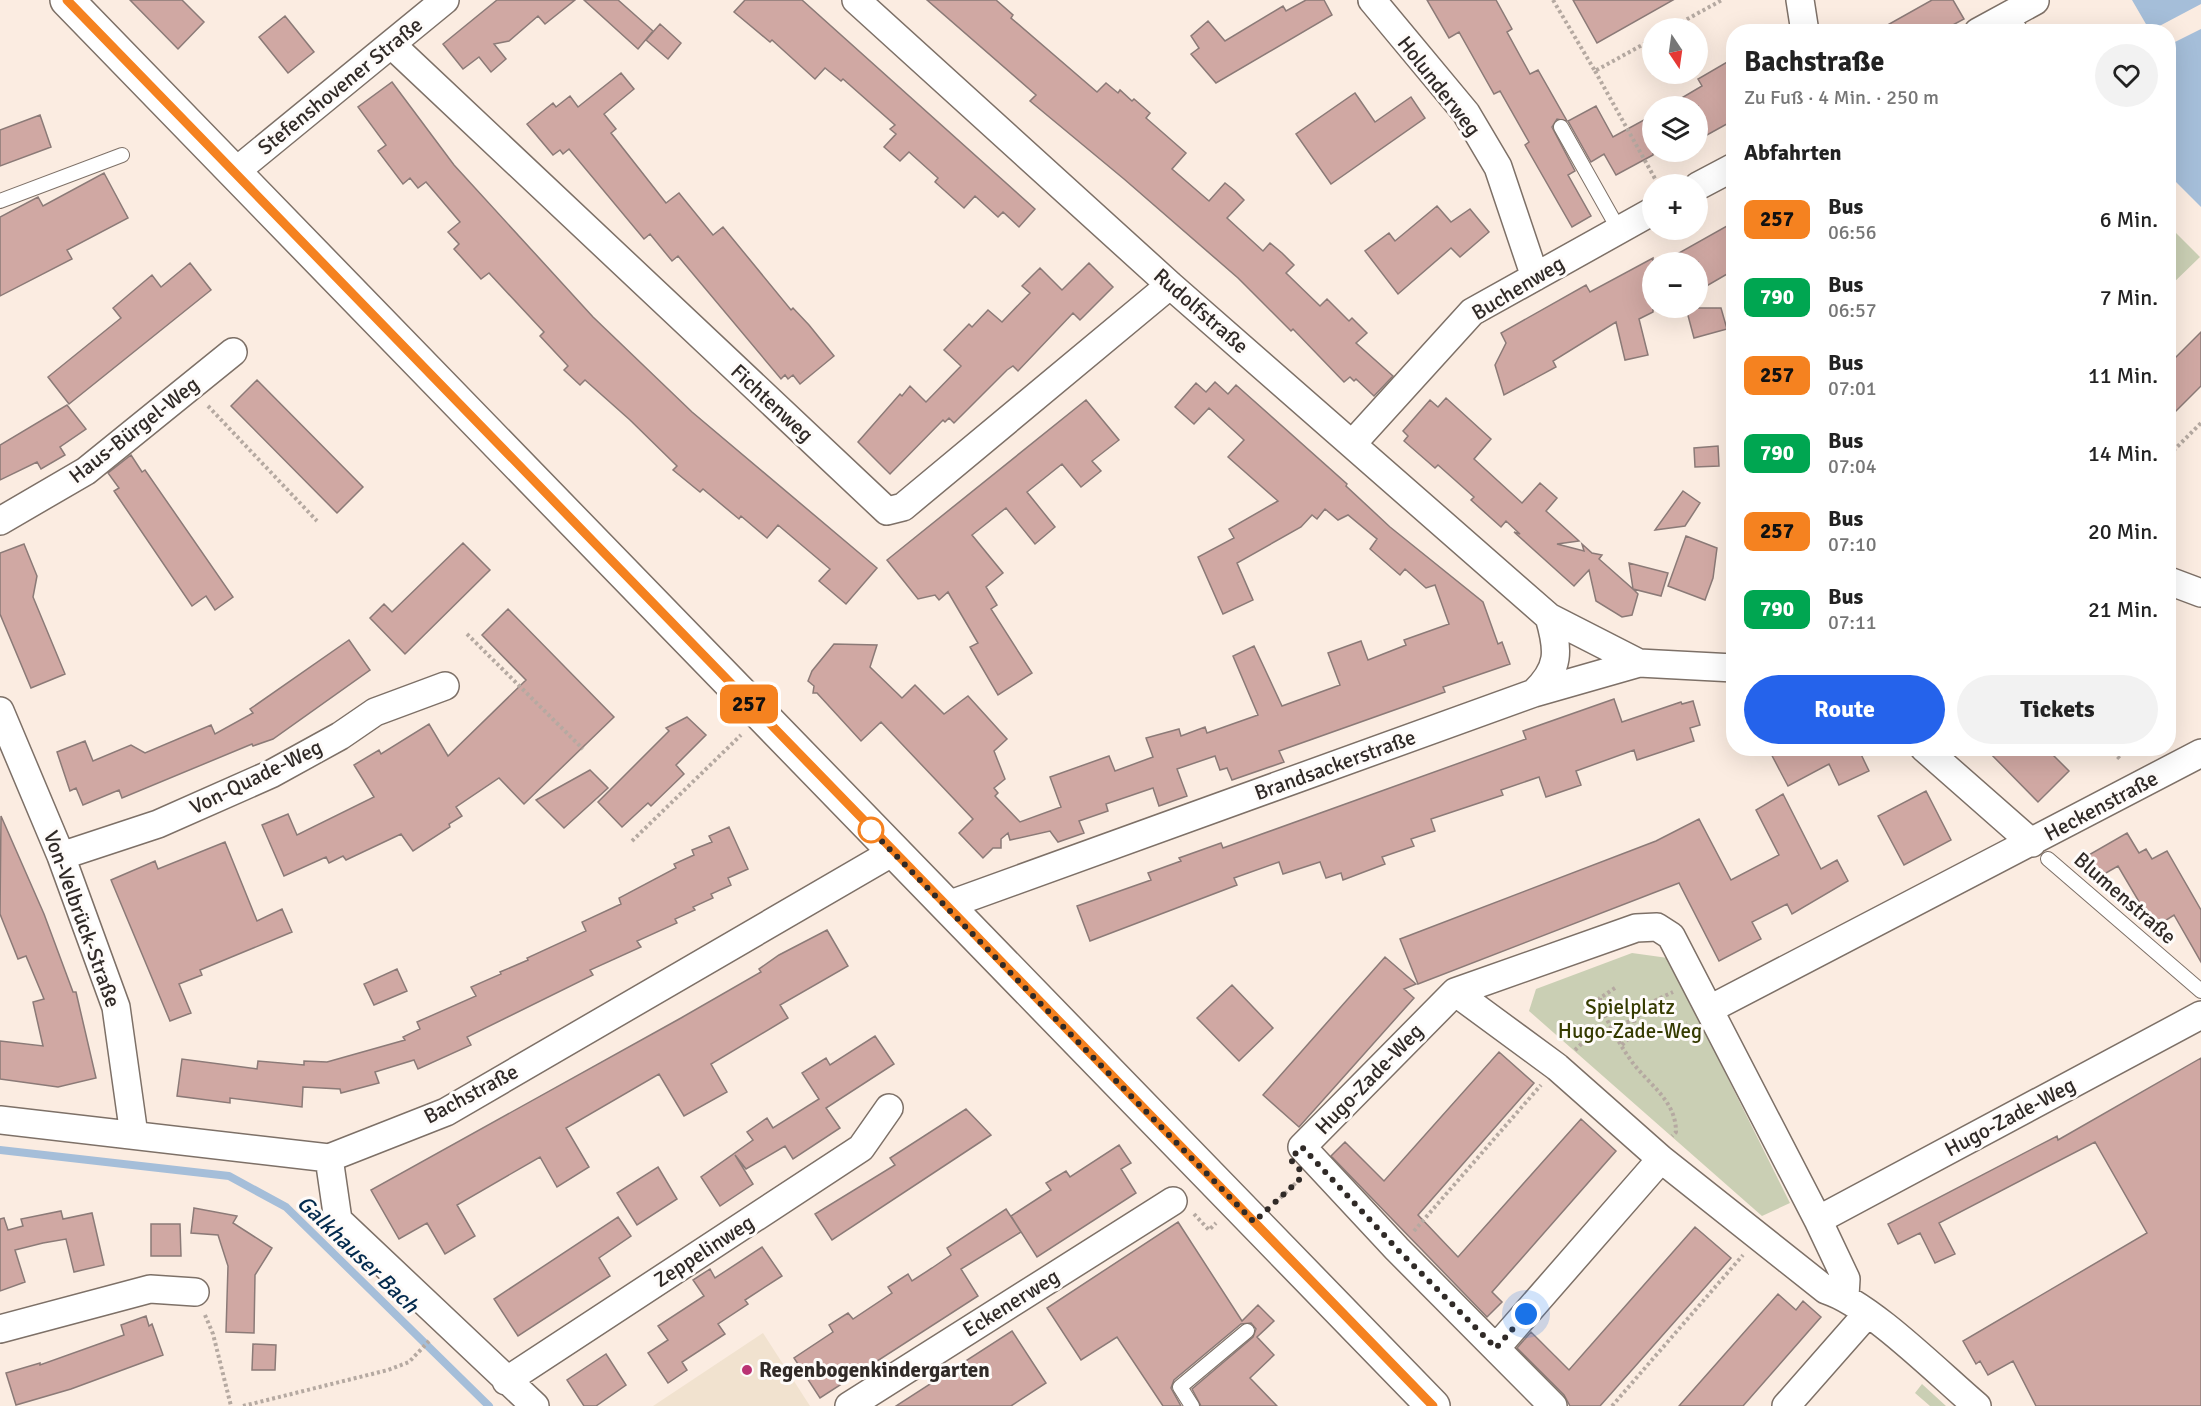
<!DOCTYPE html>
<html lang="de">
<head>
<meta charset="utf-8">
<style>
	body { margin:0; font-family:Signika,sans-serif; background:#f2f2f2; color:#222; height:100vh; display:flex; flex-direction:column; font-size:22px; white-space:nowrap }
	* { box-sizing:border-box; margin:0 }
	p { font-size:20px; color:#767676 }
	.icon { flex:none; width:33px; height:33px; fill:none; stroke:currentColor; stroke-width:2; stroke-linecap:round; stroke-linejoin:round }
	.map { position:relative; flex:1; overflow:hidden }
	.details { position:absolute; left:1726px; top:24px; width:450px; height:732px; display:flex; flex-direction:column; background:#fff; border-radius:24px; box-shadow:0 6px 24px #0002 }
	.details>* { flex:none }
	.badge { padding:0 12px; border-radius:9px; font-size:21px; line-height:39px }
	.needle { width:39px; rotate:167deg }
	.tools { position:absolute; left:1642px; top:18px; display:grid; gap:12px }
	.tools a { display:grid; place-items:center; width:66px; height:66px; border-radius:50%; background:#fff; box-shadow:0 6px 24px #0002; font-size:30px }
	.you { position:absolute; width:30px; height:30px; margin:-15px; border:4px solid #fff; border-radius:50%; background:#1a73e8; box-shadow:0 0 0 9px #1a73e833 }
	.map>.badge { position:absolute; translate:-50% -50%; box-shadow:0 0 0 3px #fff }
	h2 { padding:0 18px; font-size:22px; line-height:54px }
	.round { display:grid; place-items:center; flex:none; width:63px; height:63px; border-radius:32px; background:#f2f2f2 }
	.headline { display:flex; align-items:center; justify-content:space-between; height:102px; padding:0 18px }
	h1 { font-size:28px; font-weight:800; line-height:45px }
	.action { display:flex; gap:12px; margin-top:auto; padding:12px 18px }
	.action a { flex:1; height:69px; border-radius:36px; background:#2563eb; color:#fff; font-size:24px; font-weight:800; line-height:69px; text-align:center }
	.action a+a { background:#f2f2f2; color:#222 }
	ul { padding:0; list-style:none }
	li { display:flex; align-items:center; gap:18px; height:78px; padding:0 18px }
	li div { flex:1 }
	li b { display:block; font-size:22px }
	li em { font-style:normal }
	li .badge { min-width:66px; font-weight:700; text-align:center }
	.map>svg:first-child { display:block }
</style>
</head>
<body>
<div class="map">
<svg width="2201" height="1406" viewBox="0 0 2201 1406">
	<rect width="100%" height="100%" fill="#fbece1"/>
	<path fill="#f1e2cf" d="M763 1333 810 1406H652H653Z"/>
	<path fill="#cacfb4" d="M2169 226 2200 257 2169 287Z
		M1632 953 1668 958 1790 1203 1762 1216 1529 1011 1536 989Z
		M1922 1384 1946 1406H1930L1915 1393Z"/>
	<path fill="#a5bed9" d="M2132 0H2201V4L2150 31Z
		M2201 29V207L2169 175V45Z"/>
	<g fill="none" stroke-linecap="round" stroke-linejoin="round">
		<path stroke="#a5bed9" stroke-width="8" d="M0 1150 229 1176 286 1207 489 1406"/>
	</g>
	<path fill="#d0a8a3" stroke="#8b7a77" stroke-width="1.5" d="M130 0H182L204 22 178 49Z
		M497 0H575L545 24 538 16 509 41 494 44 506 59 491 72 479 57 463 69 443 44Z
		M584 0H618L653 31 638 49Z
		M745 0H802L1035 209 1019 227 1003 212 998 217 975 196 964 208 935 182 938 178 909 152 900 161 884 147 896 134 890 129 895 125 843 79 841 81 825 68 815 79 772 40 770 42 734 12Z
		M927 0H996L1013 15 1011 18 1097 92 1106 83 1118 93 1120 90 1132 101 1134 99 1150 113 1146 118 1186 153 1172 169 1209 201 1225 183 1235 191 1244 200 1227 218 1263 251 1270 243 1282 253 1294 265 1286 273 1320 306 1327 299 1349 321 1352 318 1367 333 1356 343 1393 376 1374 396 1356 379 1354 381 1350 377 1344 382 1293 329 1291 331 1238 278 1124 179 1030 101 1036 95Z
		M1306 0H1324L1332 15 1216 83 1191 54 1199 48 1191 36 1208 21 1225 41 1283 6 1286 11Z
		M1427 0H1496L1512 29 1507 32 1530 74 1538 70 1567 121 1557 119 1552 127 1575 171 1568 175 1591 216 1572 227 1525 145 1529 142 1500 91 1494 94 1459 32 1449 38Z
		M1573 0H1673L1597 43Z
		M1932 0H1953L1964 19 1940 32H1875Z
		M285 16 314 52 288 73 259 37Z
		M660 24 681 43 668 59 646 40Z
		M1734 58V120L1698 140V106H1668L1702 86 1698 79Z
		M621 73 634 89 604 114 616 129 611 133 666 203 679 193 713 235 723 227 791 310 793 308 809 325 834 356 800 384 793 375 788 379 785 375 781 379 678 256 672 261 650 234 644 239 569 149 563 154 560 150 553 155 527 124 553 103 556 107 570 96 578 107Z
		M392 82 454 165 593 317 692 412 877 568 846 604 819 581 830 569 778 525 767 538 741 516 739 519 703 489 700 492 673 470 677 466 630 420 585 380 580 385 564 370 568 366 540 336 544 332 489 273 481 279 454 249 459 244 448 232 460 222 426 182 418 188 410 178 403 184 378 151 386 145 358 107Z
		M1355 93 1375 122 1411 97 1425 118 1331 184 1296 134Z
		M1596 106 1613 137 1653 115V155L1616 175 1604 154 1591 162 1568 121Z
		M40 115 51 147 0 166V130Z
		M104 173 128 218 67 250 72 259 0 296V217L38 197 43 206Z
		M1437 206 1451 222 1470 209 1489 232 1460 257 1451 248 1398 294 1365 251 1389 233 1395 241Z
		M1734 222V270L1698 291V262H1663Z
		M1653 258V312L1639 319 1648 355 1625 360 1616 322 1553 361 1556 367 1504 395 1495 365 1506 343 1501 333 1586 285 1590 292Z
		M190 263 211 290 69 404 48 377 121 318 113 308 152 275 161 287Z
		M1089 263 1113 287 1080 320 1073 313 1018 371 1013 366 1007 370 954 423 949 418 945 422 943 420 890 474 858 442 900 394 902 396 910 386 926 402 961 366 944 350 969 324 972 327 988 310 1002 322 1030 293 1022 286 1040 268 1062 290Z
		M1686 308H1721L1727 329 1694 338Z
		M2201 332V386L2169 418V364Z
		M257 380 363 487 337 513 231 406Z
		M1215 382 1228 394 1236 385 1347 484 1346 486 1390 527 1483 602 1498 644 1502 642 1510 664 1443 687 1445 692 1279 751 1284 762 1232 780 1227 768 1220 770 1215 756 1177 769 1187 796 1159 806 1153 788 1106 804 1108 811 1079 821 1084 833 1058 842 1050 831 1010 840 1008 833 1001 839V848H993L983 858 959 833 973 819 881 722 861 741 817 693H813L814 686 808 681 812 671 834 644 877 645 870 667 902 698 915 685 944 714 968 696 1007 739 994 751 1005 779 994 788 998 793 995 796 1020 822 1061 807 1050 777 1109 756 1115 771 1153 757 1146 738 1179 729 1181 736 1205 727 1207 733 1258 715 1233 656 1254 646 1282 706 1340 685 1328 653 1361 641 1368 660 1406 645 1404 640 1449 624 1435 585 1426 588 1405 569 1400 575 1370 549 1377 539 1348 515 1338 520 1325 509 1317 519 1312 515 1301 527 1237 563 1253 600 1223 614 1198 557 1234 538 1229 529 1278 501 1228 457 1244 440 1209 408 1194 424 1175 407 1196 383 1206 392Z
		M1446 398 1491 439 1474 459 1522 503 1540 483 1557 498 1546 511 1579 541 1557 544 1584 551 1582 544 1592 553 1602 555 1599 559 1633 589 1629 563 1668 573 1661 596 1633 589 1638 594 1632 615 1622 617 1596 601 1589 570 1574 586 1514 532 1520 534 1506 521 1501 527 1471 500 1474 497 1438 465 1435 468 1404 441 1408 436 1403 431 1430 400 1438 407Z
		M1086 400 1119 440 1092 461 1101 471 1081 487 1062 464 1027 492 1055 527 1035 544 1006 508 972 535 1003 573 986 587 997 605 991 609 1032 673 998 695 970 647 978 643 948 592 939 600 935 595 918 599 887 560Z
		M67 405 86 429 60 447 65 455 41 469 37 462 0 480V445Z
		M1718 446 1719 466 1695 467 1694 448Z
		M131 455 142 472 145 470 233 597 215 610 206 596 192 606 114 491 119 488 108 473Z
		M1683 491 1700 503 1685 526 1655 530Z
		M1686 536 1717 548 1713 578 1705 600 1668 586Z
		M463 543 490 570 405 654 370 618 384 604 392 612Z
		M24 544 37 576 33 597 65 674 31 688 0 614V553Z
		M508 609 614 717 524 804 499 778 456 807 462 816 449 824 450 827 413 851 401 834 346 860 343 856 329 863 326 857 284 876 262 825 288 814 297 835 374 797 354 765 379 750 381 754 429 724 448 756 526 680 482 635Z
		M349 640 370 670 273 739 253 746 252 744 122 798 119 790 83 805 76 788 70 791 57 752 85 741 93 761 131 745 145 753 211 725 215 734 253 713 250 709Z
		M1614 699 1622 722 1681 702 1682 704 1693 701 1700 725 1690 728 1694 741 1637 760 1634 750 1576 771 1581 785 1546 797 1539 777 1501 790 1503 795 1431 819 1435 831 1411 839 1414 846 1382 857 1385 864 1343 880 1341 873 1326 878 1320 862 1283 874 1279 862 1234 878 1237 885 1090 941 1077 906 1151 880 1148 873 1181 861 1179 858 1221 843 1223 848 1526 739 1523 731Z
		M687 717 706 735 676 765 684 774 651 806 648 803 622 827 598 802 669 731 666 728Z
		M1768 748H1858L1869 771 1839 785 1829 764 1788 786Z
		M1985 748H2046L2069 771 2038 802Z
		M590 770 608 788 564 828 536 800Z
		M1926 791 1951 840 1904 865 1878 816Z
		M1783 794 1821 869 1837 860 1848 881 1792 914 1787 904 1752 922 1761 939 1719 961 1679 883 1418 984 1400 939 1656 841 1699 819 1731 880 1779 855 1756 810Z
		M1 816 44 914 73 992H76L96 1078 58 1087 0 1079V1041L43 1046 33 1002 44 999 26 956 18 959 0 914Z
		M729 827 748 869 728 878 731 885 711 894 713 898 693 907 695 910 675 919 677 923 637 941 641 947 590 970 593 975 467 1037 471 1045 418 1069 414 1060 375 1072 379 1083 341 1093 340 1089 303 1087 302 1107 230 1098V1103L177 1096 182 1059 257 1069 258 1061 304 1065V1061L327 1062 405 1040 403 1037 420 1029 417 1022 476 996 471 987 501 974 500 972 528 960 527 958 586 931 582 922 621 904 619 898 676 868 674 864 694 855 692 850 712 842 709 836Z
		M2127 833 2139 853 2146 849 2152 859 2167 851 2201 910V962L2174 915 2157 926 2151 915 2148 917 2118 866 2099 877 2087 856Z
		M225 842 257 921 282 909 292 932 200 970 202 975 179 984 191 1013 170 1021 111 880 155 861 158 869Z
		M827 930 848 966 780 1005 788 1018 711 1064 727 1092 684 1116 659 1074 566 1128 589 1167 557 1187 540 1157 457 1205 475 1236 445 1254 427 1223 399 1239 371 1190 681 1018 761 972 759 969 779 955Z
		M1385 957 1416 984 1404 989 1414 998 1299 1127 1263 1095Z
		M397 969 407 991 374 1005 364 984Z
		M1232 985 1273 1028 1239 1061 1197 1018Z
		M875 1036 894 1064 826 1108 840 1128 793 1159 785 1146 746 1169 735 1155 753 1184 720 1206 701 1177 753 1140 747 1132 767 1118 773 1128 819 1099 802 1073 826 1058 830 1065Z
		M1499 1052 1534 1083 1418 1215 1458 1257 1581 1119 1616 1151 1492 1292 1502 1302 1487 1317 1331 1156 1345 1142 1384 1181Z
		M2201 1058V1406H2036L2013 1361 1988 1375 1980 1361 1976 1364 1963 1341 2147 1233 2095 1142 1939 1223 1955 1254 1935 1263 1920 1233 1898 1244 1888 1224 2057 1136 2058 1140Z
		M966 1109 991 1135 832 1240 815 1214 895 1165 890 1158Z
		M1119 1145 1131 1163 1121 1169 1136 1193 1037 1257 1011 1216 1051 1190 1046 1183 1066 1171 1070 1177Z
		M658 1167 677 1199 637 1225 617 1193Z
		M194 1208 237 1216 233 1223 272 1248 255 1275 254 1333 226 1332 228 1266 218 1235 191 1233Z
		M1006 1209 1021 1232 961 1269 978 1296 820 1398 794 1358 833 1332 829 1325 848 1313 853 1319 892 1293 888 1287 908 1274 912 1281 932 1268 951 1255 947 1248Z
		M61 1211 63 1219 92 1213 104 1265 74 1272 66 1239 43 1243 15 1250 25 1282 0 1291V1219L4 1218 8 1230 23 1226 21 1219Z
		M618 1217 631 1236 599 1258 610 1276 518 1336 494 1299Z
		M1178 1222 1242 1321 1258 1305 1274 1321 1257 1337 1274 1355 1250 1378 1277 1406H1201L1192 1389 1253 1337 1256 1329 1251 1323 1241 1324 1174 1380 1171 1388 1181 1406H1163L1117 1337 1081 1360 1047 1308Z
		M151 1224H180L181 1256H151Z
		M1695 1227 1731 1258 1600 1406H1570L1564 1395 1517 1348 1531 1332 1569 1370Z
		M762 1247 782 1276 745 1300 748 1304 718 1324 725 1334 682 1362 687 1370 668 1383 648 1353 668 1340 658 1326 704 1296 693 1280 710 1269 715 1278Z
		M1778 1294 1796 1310 1803 1301 1821 1317 1743 1406H1679Z
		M146 1316 149 1326 152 1324 163 1355 71 1389 16 1405 6 1373 40 1363V1365L124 1335 121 1325Z
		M1012 1331 1046 1383 1011 1406H896Z
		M253 1344 276 1345 275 1370H252Z
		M606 1354 626 1385 596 1406H584L567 1380Z"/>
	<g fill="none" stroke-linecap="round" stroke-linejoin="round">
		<defs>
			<path id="lane" d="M2008 15 2023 32
				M1561 127 1619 230
				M0 201 122 155
				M2048 859 2201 991
				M1192 1406 1180 1387 1247 1331"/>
			<path id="street" d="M856 0 1170 285 1549 617 1639 663
				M1372 0 1466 113 1498 167 1535 277
				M1800 0 1805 32
				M1978 32 2035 1
				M392 45 887 511 903 507 1170 285
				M235 172 445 0
				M1698 186 1734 167
				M1353 443 1472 312 1653 211
				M0 521 86 471 233 352
				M2169 581 2201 593
				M1534 693C1560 668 1559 651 1549 617
				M0 711 61 856 116 1007 134 1135
				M1924 748 2032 843
				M61 856 158 824 271 774 340 736 375 712 445 686
				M945 906 1534 693 1639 663 1734 668
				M1455 992 1557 1067 1661 1159 1826 1290C1870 1304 1939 1374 1977 1406
				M1710 1009 2201 753
				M0 1120 329 1158 446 1112 893 852
				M329 1158 338 1220 535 1406
				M1818 1220 2201 1015
				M0 1329 150 1289 195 1292
				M1496 1348 1661 1159
				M506 1381 861 1148 889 1108
				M849 1406 1173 1201
				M1553 1406 1397 1249 1302 1147 1455 992 1636 928 1657 927 1671 936 1818 1220 1846 1279 1845 1296
				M1786 1406 1867 1314"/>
			<path id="primary" d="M67 0 1433 1406"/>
		</defs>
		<use href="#lane" stroke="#7d7067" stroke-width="16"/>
		<use href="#street" stroke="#7d7067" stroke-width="30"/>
		<use href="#primary" stroke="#7d7067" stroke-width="36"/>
		<path stroke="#b5a9a1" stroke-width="4" stroke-dasharray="3 3" stroke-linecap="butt" d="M1553 0 1595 71 1653 39
			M1671 28 1722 0
			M1595 71 1658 184
			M208 406 317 521
			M2169 455 2201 423
			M467 634 583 749
			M2109 748 2121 760
			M632 841 741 735
			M1615 988 1600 998V1005C1609 1024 1618 1042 1630 1059 1647 1084 1676 1099 1676 1132L1672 1136
			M1634 1020 1636 1031
			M1622 1045 1636 1031H1668L1687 1023
			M1575 1050 1593 1033 1634 1020 1656 1000 1673 992
			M1276 1202 1299 1180
			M1194 1214 1209 1230 1216 1223
			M1414 1231 1541 1085
			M205 1315 213 1334 231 1406
			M243 1406 388 1370 409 1362 429 1341
			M1612 1406 1743 1255"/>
		<use href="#lane" stroke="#fff" stroke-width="14"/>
		<use href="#street" stroke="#fff" stroke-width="27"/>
		<use href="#primary" stroke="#fff" stroke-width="33"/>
	</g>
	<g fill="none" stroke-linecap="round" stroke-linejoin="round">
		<defs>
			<path id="line" d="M67 0 1433 1406"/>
		</defs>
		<use href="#line" stroke="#fff" stroke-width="14"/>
		<use href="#line" stroke="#f58220" stroke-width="9"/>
		<path stroke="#302a27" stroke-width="6" stroke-dasharray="0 10.8" d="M871 830 869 828 1254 1222 1299 1180 1300 1170 1290 1159 1302 1147 1398 1250 1496 1348 1526 1314"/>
	</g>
	<circle fill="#fff" stroke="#f58220" stroke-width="3" cx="871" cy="830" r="12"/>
	<circle fill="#ba3373" stroke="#fefbf9" stroke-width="2" cx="747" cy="1370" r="6"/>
	<g text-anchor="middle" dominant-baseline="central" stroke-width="6" stroke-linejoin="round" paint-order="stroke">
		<g font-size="21" fill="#302a27" stroke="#fefbf9">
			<text transform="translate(340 86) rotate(-39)">Stefenshovener Straße</text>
			<text transform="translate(1439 86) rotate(52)">Holunderweg</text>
			<text transform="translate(1518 288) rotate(-31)">Buchenweg</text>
			<text transform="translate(1201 311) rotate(41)">Rudolfstraße</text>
			<text transform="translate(772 403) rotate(43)">Fichtenweg</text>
			<text transform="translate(134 430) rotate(-38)">Haus-Bürgel-Weg</text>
			<text transform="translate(1335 765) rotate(-20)">Brandsackerstraße</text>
			<text transform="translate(256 777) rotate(-26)">Von-Quade-Weg</text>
			<text transform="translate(2101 806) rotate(-28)">Heckenstraße</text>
			<text transform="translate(2125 898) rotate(41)">Blumenstraße</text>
			<text transform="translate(82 919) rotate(70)">Von-Velbrück-Straße</text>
			<text transform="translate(1369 1079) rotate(-46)">Hugo-Zade-Weg</text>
			<text transform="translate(471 1094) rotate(-28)">Bachstraße</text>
			<text transform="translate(2010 1117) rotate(-28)">Hugo-Zade-Weg</text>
			<text transform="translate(704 1251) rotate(-33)">Zeppelinweg</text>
			<text transform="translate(1011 1303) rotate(-32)">Eckenerweg</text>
		</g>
		<g font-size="21" fill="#353b00" stroke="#fefbf9">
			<text x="1630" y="1007">Spielplatz<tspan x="1630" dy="24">Hugo-Zade-Weg</tspan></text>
		</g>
		<g font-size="21" font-weight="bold" fill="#302a27" stroke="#fefbf9" text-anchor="start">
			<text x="759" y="1370">Regenbogenkindergarten</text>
		</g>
		<g font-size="22" font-style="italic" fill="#032a4d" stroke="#fefbf9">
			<text transform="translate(358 1254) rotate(44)">Galkhauser Bach</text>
		</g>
	</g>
</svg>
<div class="tools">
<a><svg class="needle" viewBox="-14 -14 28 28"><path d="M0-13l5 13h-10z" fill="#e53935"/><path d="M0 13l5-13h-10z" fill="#767676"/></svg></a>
<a><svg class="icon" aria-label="layers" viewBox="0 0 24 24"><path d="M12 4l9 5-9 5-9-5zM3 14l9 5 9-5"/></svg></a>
<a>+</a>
<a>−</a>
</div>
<div class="you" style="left:1526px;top:1314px"></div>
<b class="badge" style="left:749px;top:704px;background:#f58220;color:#111">257</b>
<section class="details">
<div class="headline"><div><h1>Bachstraße</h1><p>Zu Fuß · 4 Min. · 250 m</p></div><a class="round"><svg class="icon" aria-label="heart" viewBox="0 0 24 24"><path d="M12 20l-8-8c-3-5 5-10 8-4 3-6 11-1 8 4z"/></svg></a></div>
<h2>Abfahrten</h2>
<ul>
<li><span class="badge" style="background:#f58220;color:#111">257</span><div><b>Bus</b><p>06:56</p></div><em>6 Min.</em></li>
<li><span class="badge" style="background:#00a651;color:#fff">790</span><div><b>Bus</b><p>06:57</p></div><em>7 Min.</em></li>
<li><span class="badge" style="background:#f58220;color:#111">257</span><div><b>Bus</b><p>07:01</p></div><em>11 Min.</em></li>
<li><span class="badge" style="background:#00a651;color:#fff">790</span><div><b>Bus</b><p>07:04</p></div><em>14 Min.</em></li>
<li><span class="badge" style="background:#f58220;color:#111">257</span><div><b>Bus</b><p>07:10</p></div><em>20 Min.</em></li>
<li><span class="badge" style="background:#00a651;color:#fff">790</span><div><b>Bus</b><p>07:11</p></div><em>21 Min.</em></li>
</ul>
<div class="action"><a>Route</a><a>Tickets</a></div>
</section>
</div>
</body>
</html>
